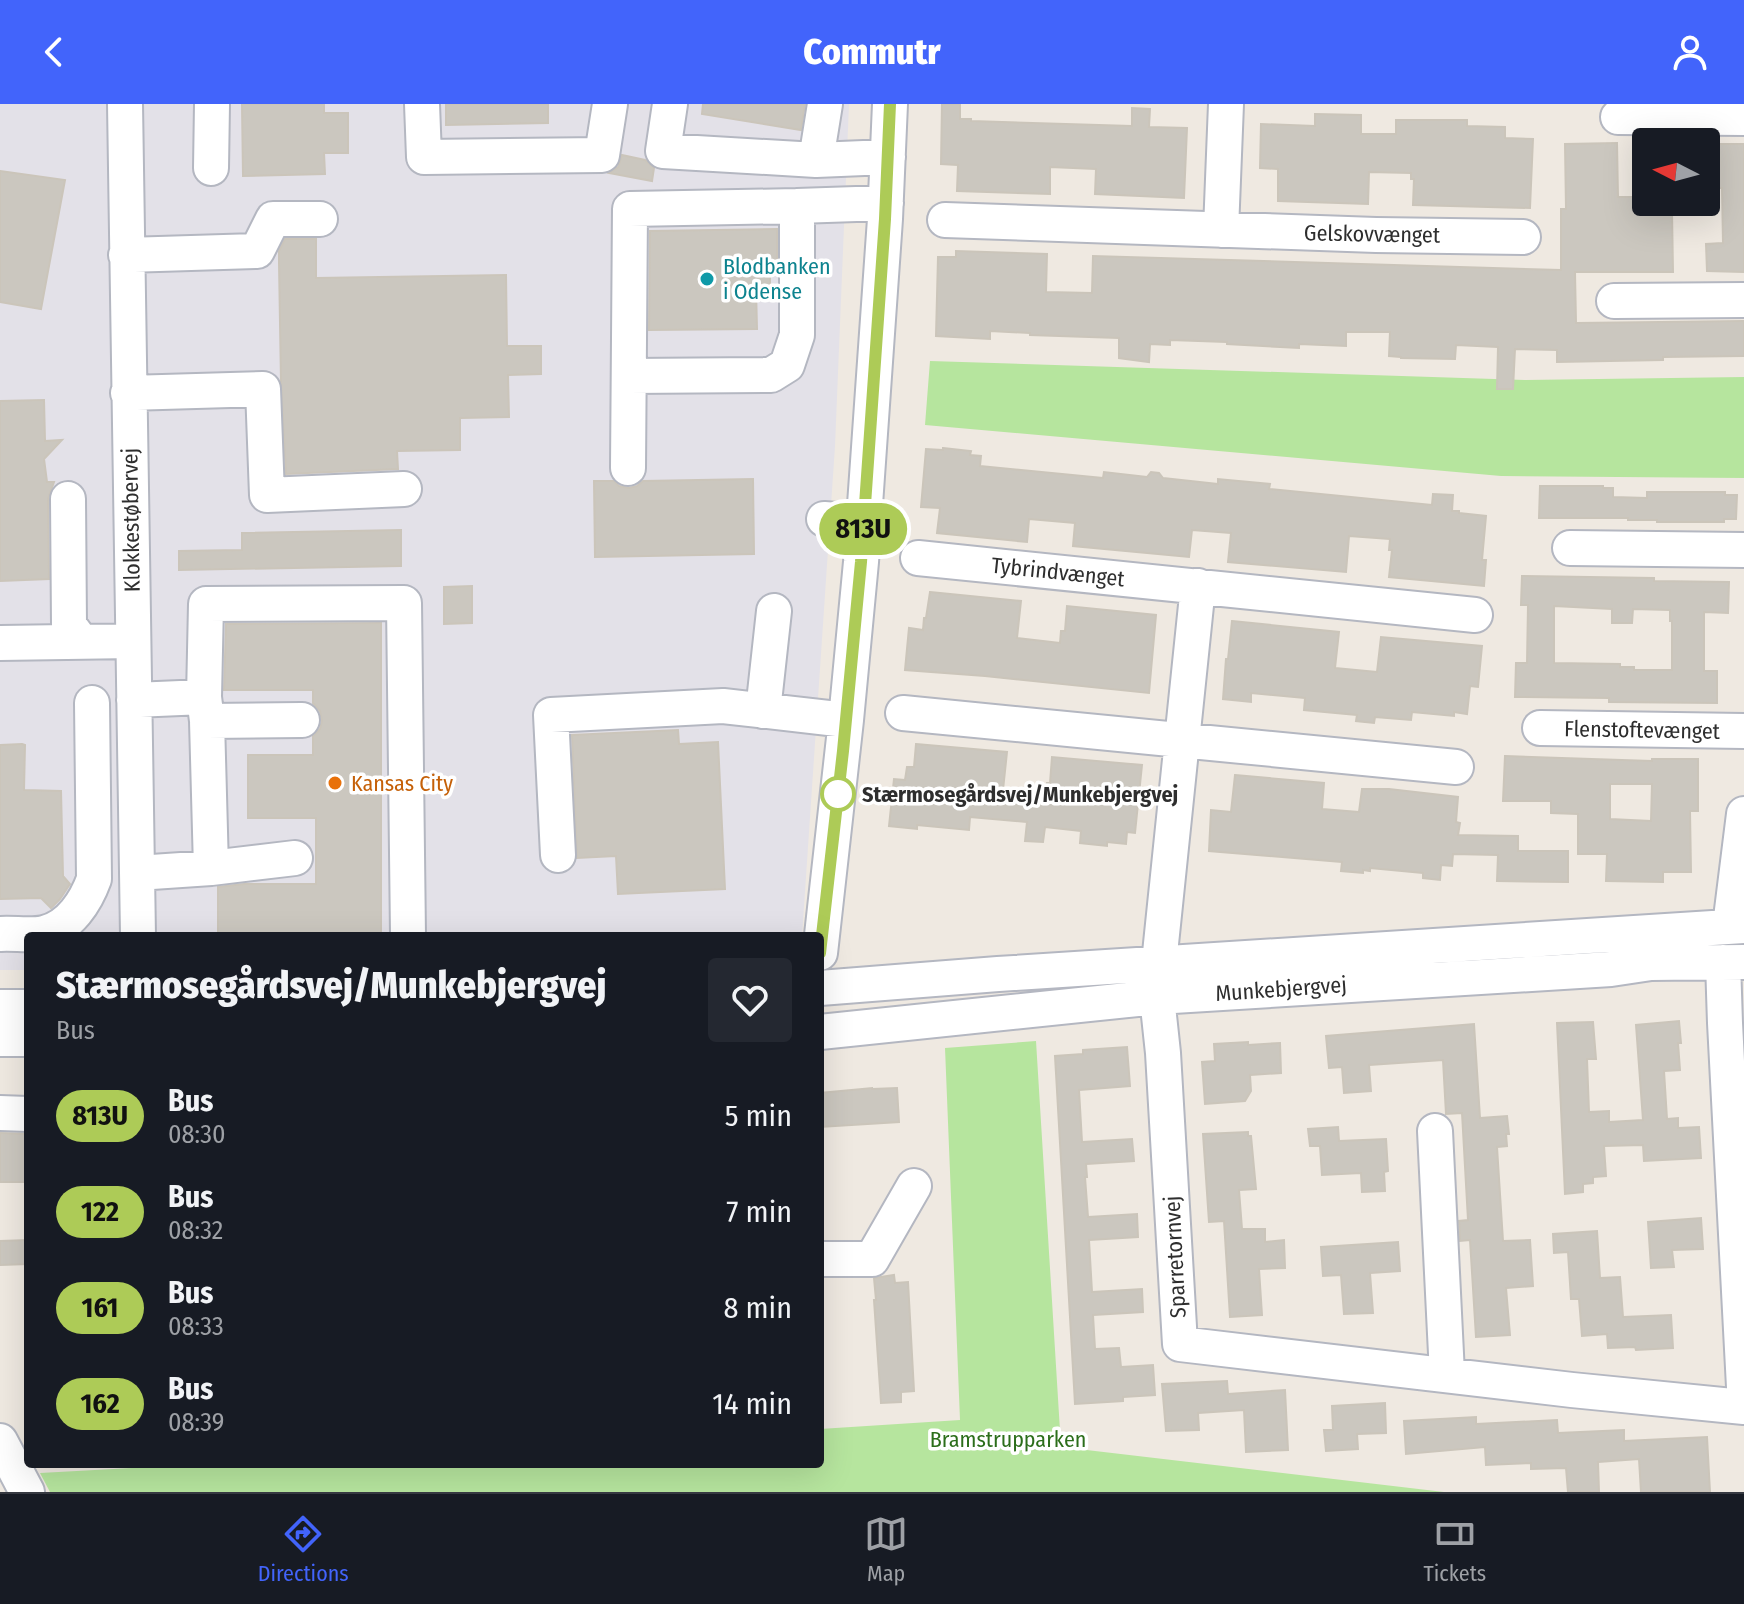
<!DOCTYPE html>
<html lang="en">
<head>
<meta charset="utf-8">
<style>
	body { margin:0; font-family:"Fira Sans Condensed",sans-serif; background:#242831; color:#f1f3f6; height:100vh; display:flex; flex-direction:column; font-size:30px; white-space:nowrap }
	* { box-sizing:border-box; margin:0 }
	p { font-size:26px; color:#9ea1a6 }
	.icon { flex:none; width:44px; height:44px; fill:none; stroke:currentColor; stroke-width:2; stroke-linecap:round; stroke-linejoin:round }
	.map { position:relative; flex:1; overflow:hidden }
	.details { position:absolute; left:24px; top:828px; width:800px; height:536px; display:flex; flex-direction:column; background:#171b24; border-radius:8px; box-shadow:0 8px 32px #0002 }
	.details>* { flex:none }
	.badge { padding:0 16px; border-radius:26px; font-size:28px; line-height:52px }
	.needle { width:52px; rotate:276deg }
	.buttons { position:absolute; left:1632px; top:24px; display:grid; gap:16px }
	.buttons a { display:grid; place-items:center; width:88px; height:88px; border-radius:8px; background:#171b24; box-shadow:0 8px 32px #0002; font-size:40px }
	.map>.badge { position:absolute; translate:-50% -50%; box-shadow:0 0 0 4px #fff }
	.round { display:grid; place-items:center; flex:none; width:84px; height:84px; border-radius:8px; background:#242831 }
	.head { display:flex; align-items:center; justify-content:space-between; height:136px; padding:0 32px }
	h1 { font-size:38px; font-weight:800; line-height:60px }
	ul { padding:0; list-style:none }
	li { display:flex; align-items:center; gap:24px; height:96px; padding:0 32px }
	li div { flex:1 }
	li b { display:block; font-size:30px }
	li em { font-style:normal }
	li .badge { min-width:88px; font-weight:700; text-align:center }
	header { display:flex; justify-content:space-between; align-items:center; height:104px; padding:0 32px; background:#4264fb; color:#fff; font-size:36px; font-weight:800 }
	.tabs { display:flex; justify-content:space-around; align-items:center; height:112px; border-top:2px solid #363941; background:#171b24; font-size:22px; color:#9ea1a6 }
	.tabs a { display:grid; justify-items:center; gap:4px }
	.tabs .active { color:#4264fb }
	.map>svg:first-child { display:block }
</style>
</head>
<body>
<header><svg class="icon" aria-label="back" viewBox="0 0 24 24"><path d="M15 5l-7 7 7 7"/></svg>Commutr<svg class="icon" aria-label="person" viewBox="0 0 24 24"><circle cx="12" cy="8" r="4"/><path d="M4 21q1-7 8-7t8 7"/></svg></header>
<div class="map">
<svg width="1744" height="1388" viewBox="0 0 1744 1388">
	<rect width="100%" height="100%" fill="#efe9e1"/>
	<path fill="#e3e1e8" d="M0 0H849L835 342 802 832H28V866H0Z"/>
	<path fill="#b6e59e" d="M930 257 1525 276 1744 273V374L1501 372 925 321Z
		M1036 937 1061 1343 1444 1388H50L40 1369 205 1360H820V1325L960 1316 945 944Z"/>
	<path fill="#cbc7bf" stroke="#cbc5ba" stroke-width="2" fill-rule="evenodd" d="M242 0H324V9H348V49H324L325 70 243 72Z
		M446 0H548V19L446 21Z
		M703 0H805L801 26 702 10Z
		M942 0H960V15H971V17L1132 22V4L1150 5 1149 23 1187 24 1184 94 1095 90 1096 65 1050 63V90L957 87 958 61 941 60Z
		M1315 10 1361 11V30H1396V16H1467V22L1505 23V34L1533 35 1530 104 1413 101 1414 75H1411V69L1369 68 1368 100 1278 97V65L1260 64 1261 20 1315 22Z
		M1617 39 1618 93H1636V109L1672 108 1673 168H1575L1576 219 1744 217V252L1663 253V256L1557 258V246L1515 245 1513 285H1497L1498 243 1456 241 1455 255 1401 254V253L1389 252 1390 228H1346V242L1299 240V244L1227 240V238L1170 236V241L1150 240 1149 258 1119 254V234L1030 231V229L990 227V235L936 232 938 153H956V147L1047 150 1046 188 1092 189 1093 152 1561 166V105H1566L1565 40Z
		M1706 40H1744V168L1707 167 1706 140 1723 139 1722 84H1706Z
		M622 51 645 56 654 64 652 77 609 69 618 63Z
		M0 67 65 76 41 205 0 198Z
		M777 125V166L770 167V184H756L757 225 649 226 650 127Z
		M285 135H316V174L506 171 507 242H541V270L508 271 509 313 460 314V346L397 347 398 365 286 370 281 278 279 159V147Z
		M44 296 45 337 62 336 44 355 47 378H54L48 395 49 475 0 477V297Z
		M943 344 971 347 970 351 981 352 980 362 1103 374 1104 368 1147 373 1151 368 1159 369 1163 374 1218 380V375L1270 380 1269 385 1432 401 1433 390 1453 391 1452 407H1459V409L1486 412 1482 456H1486L1484 482 1389 473 1392 446H1389L1390 435 1349 432 1346 468 1228 458 1231 429 1192 426 1189 453 1073 442 1075 419 1029 415 1027 438 937 429 940 404 921 403 926 345 943 346Z
		M753 375 754 450 595 453 594 377H614L619 382 629 384 637 382 643 377Z
		M1540 382H1603V384H1613V393L1647 394V388H1725V391H1737L1736 415H1724V418H1657V416H1628V414H1539Z
		M401 426V462L179 466V447L242 446V429Z
		M1522 472 1654 474V477L1729 478 1728 509 1704 508V567H1717V599L1609 598V594L1515 593 1516 559H1527L1528 501H1521ZM1554 502 1612 505V519H1632L1633 505 1670 506V517H1672V566H1634V563H1620V560L1554 559Z
		M472 482V519L444 520V483Z
		M930 488 1021 497 1017 534 1060 539 1061 527H1065L1067 502 1156 511 1149 589 985 572 905 566 909 524 923 526 924 514H926Z
		M1232 517 1339 528 1335 564 1377 568 1381 533 1482 542 1478 583 1470 582 1467 610 1454 608V612L1412 608 1411 616 1375 613 1374 619 1356 617 1357 611 1304 606 1305 594 1251 589V598L1223 595 1226 555H1228Z
		M381 519V832H218V783L244 780H316V714H248V651H313V632L320 625 322 617 320 607 313 599V586H224L226 520Z
		M678 626 679 640 718 638 725 785 618 790 616 752 577 754 572 631Z
		M22 640 25 641 24 686 61 687 63 772 70 780 60 795 51 804 41 794 0 795V641Z
		M916 640 1007 648 1003 686 1046 690 1047 679H1050L1052 653 1142 661 1135 729 1127 728 1126 740 1107 738V742L1080 739 1081 727 1045 723 1043 738 1025 737 1027 718 970 713 969 726 917 721V725L889 722 894 675 905 676 907 663H914Z
		M1505 652 1652 657V655H1698V707H1690L1691 768H1663V778L1606 777 1607 750H1578V710L1551 709V697H1503ZM1610 680H1652L1651 717 1610 715Z
		M1235 671 1324 679 1322 705 1359 708 1362 685H1389L1458 693 1456 718 1460 719 1458 731 1518 732V747H1568V778L1497 777 1498 751 1453 750 1452 762 1441 761 1440 776 1423 774V769L1370 764V767L1363 766V769L1341 767 1342 758 1209 747 1211 706 1231 708Z
		M1679 917 1681 939H1678L1680 966 1664 967 1667 1015 1678 1014V1024L1699 1023 1701 1054 1644 1057 1643 1041 1604 1042 1606 1072 1593 1073V1079L1583 1080V1088L1565 1090 1557 919 1593 918 1596 955H1587L1589 1008 1609 1007V1018L1643 1016 1636 921Z
		M1474 920 1480 1014 1507 1012 1509 1030H1506L1507 1042 1497 1043 1503 1137 1530 1136 1533 1182 1506 1184 1510 1231 1476 1233 1470 1136 1460 1137 1459 1117 1468 1116 1462 1009 1446 1010 1443 956 1369 961 1371 987 1344 989 1342 963 1329 964 1326 932Z
		M1248 938V941L1280 939 1281 969 1250 971 1251 987 1245 997 1205 1000 1202 958 1215 957 1214 940Z
		M1127 943 1130 982 1079 986 1082 1038 1132 1035 1134 1057 1086 1060 1087 1073H1085L1088 1113 1137 1110 1138 1133 1089 1136 1092 1188 1142 1185 1143 1208 1093 1211 1095 1245 1119 1244 1121 1263 1153 1261 1155 1291 1123 1293V1297L1075 1300 1055 952 1083 950V946Z
		M872 984V985L897 984 899 1018 820 1023V989Z
		M1338 1023 1339 1037 1386 1035 1388 1067 1384 1068 1385 1087 1362 1088 1361 1069 1322 1071 1320 1042H1310L1308 1025Z
		M1248 1028V1032H1251L1256 1085 1239 1086 1242 1125H1265V1138L1284 1136 1285 1164 1259 1165 1262 1211 1230 1213 1224 1117 1209 1118 1203 1030Z
		M0 1029 28 1030V1078H0Z
		M1701 1114 1703 1145 1672 1146 1674 1163 1651 1164 1648 1118Z
		M1597 1127 1600 1174 1620 1173 1623 1213 1671 1211 1673 1244 1636 1246 1635 1243 1608 1244 1607 1230 1582 1232 1579 1195H1571L1568 1148 1554 1149 1553 1130Z
		M28 1136V1160L0 1161V1137Z
		M1398 1138 1400 1167 1370 1169 1373 1209 1344 1210 1341 1171 1323 1172 1321 1143Z
		M894 1171 895 1179 908 1178 914 1287 901 1288V1298L881 1299 874 1196H876L874 1174Z
		M1227 1277 1228 1290 1285 1286 1288 1346 1246 1348 1244 1306 1198 1309 1199 1326 1166 1327 1162 1280Z
		M1385 1299 1386 1329 1357 1330 1358 1345 1326 1347 1324 1326H1333L1332 1302Z
		M1476 1313V1320L1557 1316 1558 1329 1624 1326V1337L1707 1333 1710 1388H1641L1639 1355 1598 1358 1599 1388H1568L1566 1364 1531 1365V1359L1486 1361 1485 1343 1406 1350 1404 1317Z"/>
	<g fill="none" stroke-linecap="round" stroke-linejoin="round">
		<defs>
			<path id="minor" d="M125 0 138 832
				M422 0 424 53 602 51 610 0
				M670 0 663 47 816 56 888 53
				M1618 13 1744 14
				M816 56 825 0
				M211 64 212 0
				M945 116 1376 131 1523 133
				M1221 126 1226 0
				M126 151 257 147 273 115H320
				M1614 197 1744 196
				M629 272 771 271 787 261 797 231V102L886 99
				M128 289 263 285 267 391 404 385
				M628 364 630 105 797 102
				M68 395 69 521 81 537
				M824 415 864 418
				M1570 444 1744 446
				M918 454 1475 511
				M0 539 133 537
				M134 596 204 593
				M763 607 774 507
				M903 609 1456 663
				M207 617 302 616
				M1540 624 1744 627
				M558 751 551 611 723 602 846 616
				M211 764 295 754
				M137 769 211 764 207 617 204 593 206 500 404 499 408 832
				M1730 822 1744 710
				M0 830C14 829 31 832 44 829 70 823 86 797 94 775L92 599
				M820 849 846 616 861 458 885 115 890 0
				M1723 858 1725 919 1744 1283
				M1159 859 1198 482
				M820 884 998 870 1744 822
				M1157 893 1163 949 1180 1240 1572 1286 1744 1303
				M0 903H28
				M820 928 1157 893 1611 865 1651 859 1744 858
				M0 935H28
				M0 1009 28 1010
				M1435 1027 1447 1270
				M820 1155H872L914 1082
				M0 1337 27 1388"/>
		</defs>
		<use href="#minor" stroke="#b4b7c1" stroke-width="38"/>
		<use href="#minor" stroke="#fff" stroke-width="34"/>
	</g>
	<g fill="none" stroke-linecap="round" stroke-linejoin="round">
		<defs>
			<path id="line" d="M820 849 843 647 861 458 885 115 890 0"/>
		</defs>
		<use href="#line" stroke="#fff" stroke-width="18"/>
		<use href="#line" stroke="#adcb57" stroke-width="12"/>
	</g>
	<circle fill="#0f9aa8" stroke="#fff" stroke-width="3" cx="707" cy="175" r="8"/>
	<circle fill="#e8710a" stroke="#fff" stroke-width="3" cx="335" cy="679" r="8"/>
	<circle fill="#fff" stroke="#adcb57" stroke-width="4" cx="838" cy="690" r="16"/>
	<g text-anchor="middle" dominant-baseline="central" stroke-width="7" stroke-linejoin="round" paint-order="stroke">
		<g font-size="22" fill="#2e2e2e" stroke="#fff">
			<text transform="translate(1372 130) rotate(1)">Gelskovvænget</text>
			<text transform="translate(131 416) rotate(-91)">Klokkestøbervej</text>
			<text transform="translate(1058 468) rotate(6)">Tybrindvænget</text>
			<text transform="translate(1642 626) rotate(1)">Flenstoftevænget</text>
			<text transform="translate(1281 885) rotate(-4)">Munkebjergvej</text>
			<text transform="translate(1175 1153) rotate(-93)">Sparretornvej</text>
		</g>
		<g font-size="22" fill="#0d838f" stroke="#fff" text-anchor="start">
			<text x="723" y="162">Blodbanken<tspan x="723" dy="25">i Odense</tspan></text>
		</g>
		<g font-size="22" fill="#c56008" stroke="#fff" text-anchor="start">
			<text x="351" y="679">Kansas City</text>
		</g>
		<g font-size="22" font-weight="bold" fill="#2e2e2e" stroke="#fff" text-anchor="start">
			<text x="862" y="690">Stærmosegårdsvej/Munkebjergvej</text>
		</g>
		<g font-size="22" fill="#2c6e1b" stroke="#fff">
			<text x="1008" y="1335">Bramstrupparken</text>
		</g>
	</g>
</svg>
<div class="buttons">
<a><svg class="needle" viewBox="-14 -14 28 28"><path d="M0-13l5 13h-10z" fill="#e53935"/><path d="M0 13l5-13h-10z" fill="#9ea1a6"/></svg></a>
</div>
<b class="badge" style="left:863px;top:425px;background:#adcb57;color:#111">813U</b>
<section class="details">
<div class="head"><div><h1>Stærmosegårdsvej/Munkebjergvej</h1><p>Bus</p></div><a class="round"><svg class="icon" aria-label="heart" viewBox="0 0 24 24"><path d="M12 20l-8-8c-3-5 5-10 8-4 3-6 11-1 8 4z"/></svg></a></div>
<ul>
<li><span class="badge" style="background:#adcb57;color:#111">813U</span><div><b>Bus</b><p>08:30</p></div><em>5 min</em></li>
<li><span class="badge" style="background:#adcb57;color:#111">122</span><div><b>Bus</b><p>08:32</p></div><em>7 min</em></li>
<li><span class="badge" style="background:#adcb57;color:#111">161</span><div><b>Bus</b><p>08:33</p></div><em>8 min</em></li>
<li><span class="badge" style="background:#adcb57;color:#111">162</span><div><b>Bus</b><p>08:39</p></div><em>14 min</em></li>
</ul>
</section>
</div>
<nav class="tabs">
<a class="active"><svg class="icon" aria-label="directions" viewBox="0 0 24 24"><path d="M12 3l9 9-9 9-9-9zM9 14v-3h6M13 9l2 2-2 2"/></svg>Directions</a>
<a><svg class="icon" aria-label="map" viewBox="0 0 24 24"><path d="M3 6l6-2 6 2 6-2v14l-6 2-6-2-6 2zM9 4v14M15 6v14"/></svg>Map</a>
<a><svg class="icon" aria-label="tickets" viewBox="0 0 24 24"><path d="M3 7h18v10H3zM15 7v10"/></svg>Tickets</a>
</nav>
</body>
</html>
